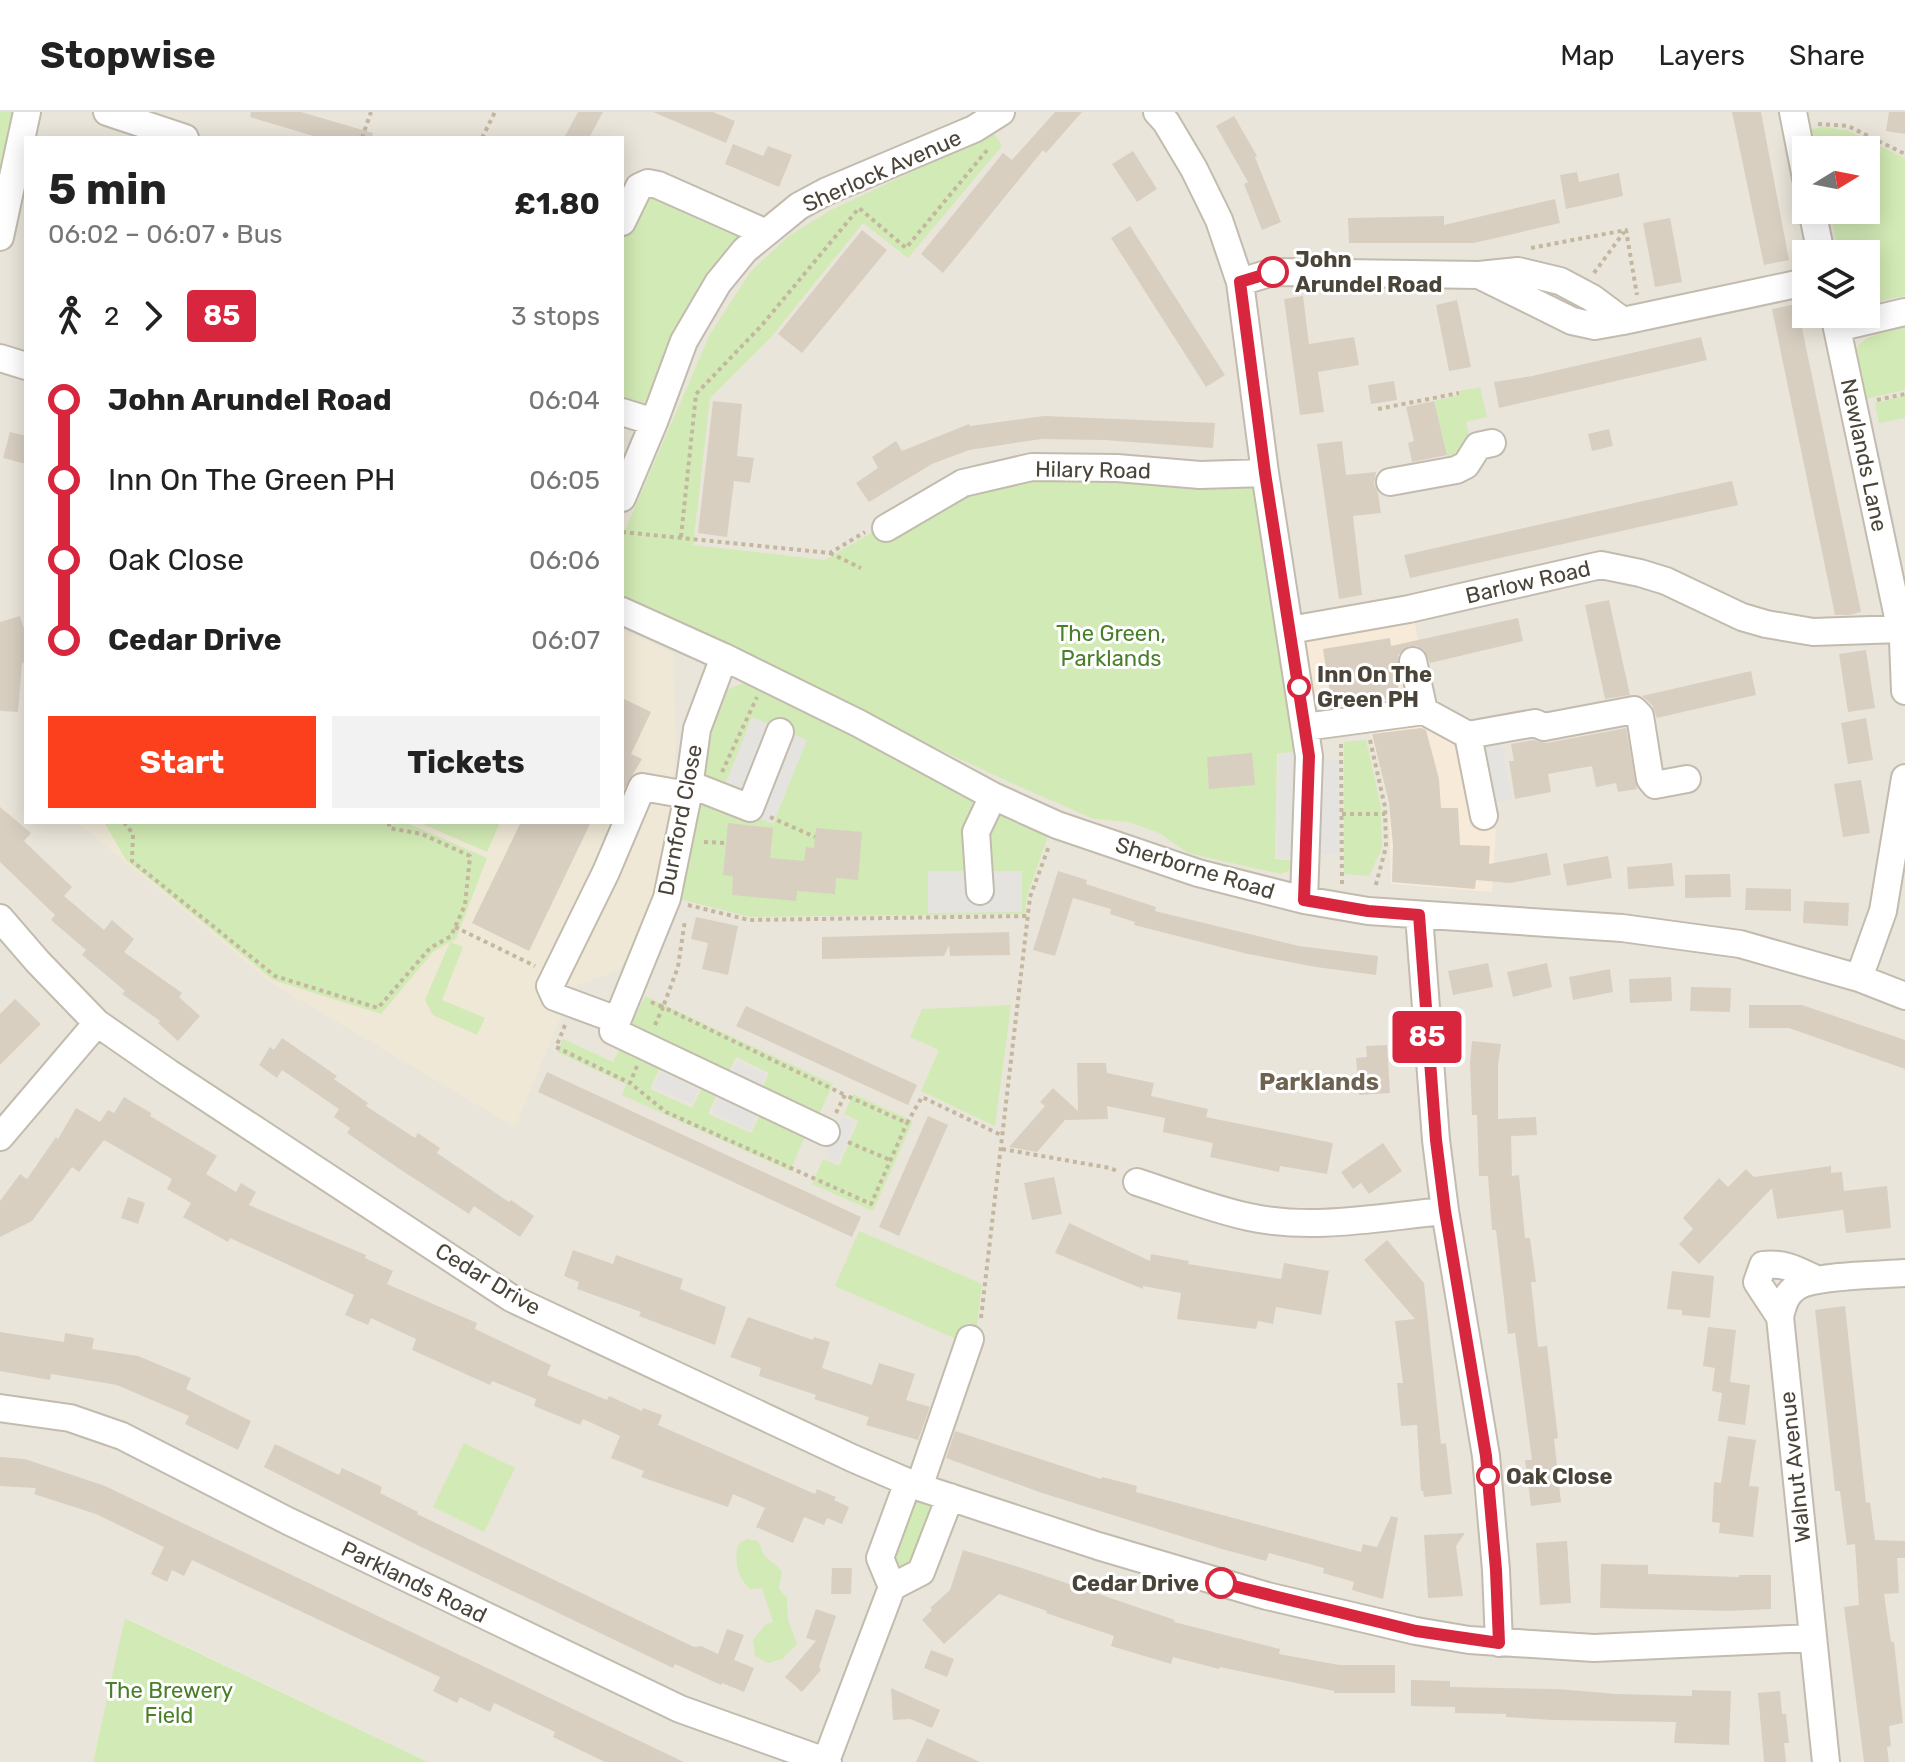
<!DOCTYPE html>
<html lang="en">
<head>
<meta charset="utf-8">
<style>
	body { margin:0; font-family:Rubik,sans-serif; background:#f2f2f2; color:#222; height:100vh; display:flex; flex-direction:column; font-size:30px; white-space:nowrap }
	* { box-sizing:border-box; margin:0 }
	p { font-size:26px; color:#767676 }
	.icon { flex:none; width:44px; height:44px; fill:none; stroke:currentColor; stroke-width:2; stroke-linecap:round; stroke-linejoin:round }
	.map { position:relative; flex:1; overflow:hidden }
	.side { position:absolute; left:24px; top:24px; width:600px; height:688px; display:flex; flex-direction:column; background:#fff; border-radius:0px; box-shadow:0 4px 20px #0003 }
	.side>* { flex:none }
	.badge { padding:0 16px; border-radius:6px; font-size:28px; line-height:52px }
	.needle { width:52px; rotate:80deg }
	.controls { position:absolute; left:1792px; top:24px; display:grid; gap:16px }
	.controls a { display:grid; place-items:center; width:88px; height:88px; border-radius:0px; background:#fff; box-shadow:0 4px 20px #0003; font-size:40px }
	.map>.badge { position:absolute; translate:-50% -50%; box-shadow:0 0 0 4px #fff }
	.legs { display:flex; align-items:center; gap:12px; height:88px; padding:0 24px; font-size:26px }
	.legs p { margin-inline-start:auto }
	.summary { display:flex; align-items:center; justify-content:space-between; height:136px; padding:0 24px }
	h1 { font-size:44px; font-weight:700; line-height:60px }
	.cta { display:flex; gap:16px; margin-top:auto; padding:16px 24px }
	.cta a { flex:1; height:92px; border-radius:0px; background:#fc3f1d; color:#fff; font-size:32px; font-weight:700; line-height:92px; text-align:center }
	.cta a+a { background:#f2f2f2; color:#222 }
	ul { padding:0 24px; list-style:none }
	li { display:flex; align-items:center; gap:28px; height:80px; font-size:30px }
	li i { display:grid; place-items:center; width:12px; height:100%; margin:0 10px; background:currentColor }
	li i::after { content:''; width:20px; height:20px; margin:-10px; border:6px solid; border-radius:50%; background:#fff }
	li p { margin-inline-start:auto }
	li:first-child i { background:linear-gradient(#0000 50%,currentColor 0) }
	li:last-child i { background:linear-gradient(currentColor 50%,#0000 0) }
	header { display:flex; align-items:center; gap:48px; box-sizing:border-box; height:112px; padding:0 40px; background:#fff; border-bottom:2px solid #e0e0e0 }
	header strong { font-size:38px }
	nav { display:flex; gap:44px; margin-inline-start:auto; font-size:28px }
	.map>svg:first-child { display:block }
</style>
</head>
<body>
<header>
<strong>Stopwise</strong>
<nav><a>Map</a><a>Layers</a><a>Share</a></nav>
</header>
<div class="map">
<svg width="1905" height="1650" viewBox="0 0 1905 1650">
	<rect width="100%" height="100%" fill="#f6f3ec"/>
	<path fill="#eae5da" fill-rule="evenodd" d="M0 0H1905V1650H428L126 1506 93 1650H0ZM26 26H622V710H26ZM1806 38H1866V98H1806ZM1806 142H1866V202H1806Z"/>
	<path fill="#f7ead8" d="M1414 508 1431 593 1455 605 1476 716 1496 717 1492 780 1391 772 1389 694 1379 650 1364 602 1311 610 1298 527Z"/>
	<path fill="#efe8d6" d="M622 518 673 541 676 633 668 731 645 816 619 858 573 875 515 1015 273 872 77 710H622Z"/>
	<path fill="#d2eab5" d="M0 0H17L0 84Z
		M1823 15 1847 18 1905 46V184L1883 188 1866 204V142H1835L1837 133 1830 98H1866V38H1815L1804 26 1805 22 1812 21V17Z
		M994 21 1002 34 908 146 863 111 772 224 710 286 693 433 825 448 876 418 888 430 969 381 1033 366 1256 371 1297 640 1277 641 1275 747 1295 749 1293 757 1281 762 1188 741 1159 721 1129 710 1094 707 1007 669 622 489V425L710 222 751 159 790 123 831 98Z
		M651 79 738 122 739 132 648 295 622 293V126L636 90Z
		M1905 215V278L1865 287 1854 241C1863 221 1887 220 1905 215Z
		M1480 275 1487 305 1466 310 1470 329 1461 348 1449 350 1434 289 1460 283 1459 279Z
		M1905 284V306L1879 311 1875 291Z
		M745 570 1048 724 1027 784 1025 802 750 805 680 787C686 761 692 734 696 707 702 663 706 619 725 579Z
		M1366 628 1381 695 1382 736 1369 764 1344 762V630Z
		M104 710H405L487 746 456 827 451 830 463 835 442 888 485 906 477 923 433 903 425 888 450 830 433 840 381 902 273 868 126 748Z
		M418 710H500L487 740Z
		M645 884 833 972 816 1009 759 983 769 961 736 945 726 966 628 920Z
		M1011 893 995 1014 921 979 939 938 910 925 922 897Z
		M563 927 613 950 621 934 661 953 650 977 692 996 704 972 718 979 708 1002 751 1021 761 1001 806 1022 790 1059 622 983 626 972 557 940Z
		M853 982 913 1009 873 1099 812 1072 823 1047 839 1054 858 1009 844 1002Z
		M859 1119 982 1172 977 1214 968 1211 961 1229 835 1174Z
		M464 1331 515 1356 484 1420 433 1395Z
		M911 1384 939 1394 916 1456 896 1467 887 1445Z
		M747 1427 758 1429 764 1443 782 1459 779 1477 787 1486 788 1508 797 1532 782 1547 768 1551 755 1544 753 1528 765 1513 773 1510 762 1476 750 1477C737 1465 734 1449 738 1432Z
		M125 1506 428 1650H93Z"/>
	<path fill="#e5e3e0" d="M1858 283 1871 298 1899 431 1894 448Z
		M752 605 807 628 773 712 718 690Z
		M1500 624 1512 688 1496 690 1485 627Z
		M1279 641 1297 642 1295 746H1277Z
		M1321 648H1339V743L1320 742Z
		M928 759H1022V800L928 801Z
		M737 949 766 962 760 975 731 962Z
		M660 960 699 978 692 992 654 975Z
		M719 986 757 1003 750 1018 712 1000Z
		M842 1005 855 1010 837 1051 825 1045Z"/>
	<path fill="#d8cfc1" d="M251 0H301L373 21 372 26H320L250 5Z
		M578 0H603L589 26H564Z
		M653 0H713L735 9 726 31Z
		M1055 0H1082L1046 41 1043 38 943 161 921 142 1003 41 1012 48Z
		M1732 0H1761L1789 148 1764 153Z
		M1889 0H1905V22L1886 19Z
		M1234 4 1257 44 1255 45 1281 110 1262 118 1244 72 1248 70 1216 14Z
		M733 32 763 44 768 34 792 43 779 75 725 52Z
		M1133 39 1157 77 1137 90 1112 52Z
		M1577 60 1579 70 1619 61 1623 84 1566 97 1560 63Z
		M1555 87 1560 111 1474 131H1349L1348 106 1444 104V113Z
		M1670 106 1682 170 1655 175 1643 111Z
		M1130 114 1225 263 1206 275 1111 126Z
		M862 118 887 138 802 241 778 222Z
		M1303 184 1309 232 1354 225 1359 253 1318 260 1324 300 1300 303 1284 187Z
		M1457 188 1471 255 1449 259 1436 193Z
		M1797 192 1861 500 1849 503H1835L1772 197Z
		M1701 225 1707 248 1499 296 1494 270 1532 264Z
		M1394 269 1397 288 1371 292 1368 273Z
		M713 289 742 292 737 344 754 346 750 371 734 369 727 425 698 421Z
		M1434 289 1447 343 1412 350 1408 331 1414 329 1406 295Z
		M1044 304 1215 311 1213 336 1104 328 1041 327 969 338 932 352 869 390 856 371 878 356 872 345 896 329 902 339 969 312 970 314Z
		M1609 317 1613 334 1592 339 1588 322Z
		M10 320 26 324V352L3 346Z
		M1342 329 1346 363 1376 360 1374 372 1378 381 1381 401 1353 404 1362 483 1339 487 1317 332Z
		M1732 369 1738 393 1410 466 1404 443Z
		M1609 488 1630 583 1605 587 1585 493Z
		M20 504 26 523V550L22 551 18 600 0 599V510Z
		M1518 506 1523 529 1430 551 1424 538 1417 534H1409L1398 543 1399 558H1395L1400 586 1332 595 1323 537 1390 526 1391 534Z
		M1866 538 1875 596 1848 600 1839 542Z
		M1751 559 1756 583 1657 606 1652 593 1642 584Z
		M622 586 651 600 631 642 642 647 622 681Z
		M1866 606 1873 648 1848 652 1841 611Z
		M1421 616 1426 618 1439 667 1441 696H1458L1460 733 1490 734 1489 752 1547 741 1551 763 1510 771 1476 768 1475 777 1392 770 1393 734 1389 691 1372 622Z
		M1626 616 1637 677 1618 680 1616 671 1596 675 1592 654 1548 662 1551 680 1515 687 1509 649H1514L1511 632 1533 628 1547 631Z
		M1252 641 1255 673 1209 677 1207 645Z
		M1861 668 1870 721 1843 725 1834 672Z
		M0 695 31 721 24 729 72 775 64 784 104 818 112 808 134 827 124 840 182 881 179 885 200 904 178 929 158 911 160 909 122 882 125 879 82 843 86 838 51 808 55 803 0 750Z
		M521 710H591L529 839 472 811Z
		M728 711 773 716 770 746 804 749 806 735 814 736 816 716 862 720 858 768 836 766 835 782 797 779 796 789 732 783 733 764 723 763Z
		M1608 744 1612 766 1567 774 1563 752Z
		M1672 751 1674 774 1628 777 1627 755Z
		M1058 759 1087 768 1086 772 1156 795 1155 799 1299 834 1378 844 1376 863 1316 855 1248 842 1134 813 1135 810 1110 802 1111 797 1073 786 1055 844 1033 838Z
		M1730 762 1731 785 1685 786V763Z
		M1746 776 1791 777V799L1745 798Z
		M1804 789 1849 791 1848 814 1803 811Z
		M696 805 738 814 728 863 702 857 708 831 691 827Z
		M1009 820 1010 843 950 844 949 833 944 844 822 847V825Z
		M1488 851 1493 875 1453 883 1448 859Z
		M1547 851 1552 875 1513 885 1507 860Z
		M1610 857 1613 880 1573 888 1569 865Z
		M1671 865 1672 889 1630 891 1629 867Z
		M1691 875 1731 876 1730 900 1690 899Z
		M15 887 41 912 0 953V902Z
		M1749 893H1802L1905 928V957L1789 916H1749Z
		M746 894 917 973 908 993 736 914Z
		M282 926 337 964 334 967 368 991 366 994 415 1026 418 1021 440 1036 437 1041 509 1090 511 1088 534 1104 520 1125 474 1094 469 1102 398 1056 347 1021 350 1016 334 1005 339 997 282 958 277 966 259 953 270 935 274 938Z
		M1472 929 1501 932 1498 953V1007L1536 1005 1537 1023 1511 1024 1512 1064 1519 1063 1525 1126H1530L1536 1170H1531L1538 1235 1547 1234 1558 1326 1554 1327 1561 1390 1531 1394 1525 1348H1532L1515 1221 1508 1222 1496 1118H1492L1488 1064H1479L1477 1003H1472L1470 951Z
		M1387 933 1390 981 1359 983 1356 946 1367 945 1366 934Z
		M1077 951H1106L1107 961 1154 971 1151 984 1208 997 1206 1005 1333 1031 1327 1062 1280 1054 1279 1060 1210 1045 1213 1031 1163 1020 1165 1006 1107 994 1108 1007 1065 1008 1037 1040 1009 1035 1045 994 1040 990 1053 976 1078 999Z
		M547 960 861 1105 852 1125 538 980Z
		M124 985 151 1001 150 1004 217 1044 206 1062 236 1080 241 1071 256 1080 249 1093 366 1143 365 1146 393 1159 387 1172 477 1211 475 1217 551 1253 547 1263 607 1288 609 1284 642 1299 643 1296 662 1303 658 1313 815 1382 817 1377 836 1385 834 1388 849 1395 842 1412 827 1406 824 1413 804 1405 793 1431 756 1415 765 1396 733 1382 728 1395 641 1365 644 1359 611 1346 620 1324 583 1307 580 1313 534 1294 536 1287 492 1269 490 1273 412 1238 416 1227 371 1206 368 1213 345 1203 354 1183 230 1126 228 1130 183 1105 191 1091 167 1077 172 1067 104 1028 79 1060 72 1055 32 1109 0 1125V1089L20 1062 27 1067 56 1025 58 1027 76 996 100 1010 108 998 114 1001Z
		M928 1004 948 1013 899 1124 879 1115Z
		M1383 1031 1402 1059 1369 1082 1361 1071 1353 1077 1341 1060Z
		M1831 1054V1061L1842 1060 1844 1079 1887 1074 1891 1116 1846 1121 1843 1098 1777 1107 1772 1076 1699 1152 1679 1132 1693 1117 1683 1106 1719 1066 1728 1075 1746 1057 1754 1065Z
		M1054 1065 1062 1102 1032 1108 1024 1071Z
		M128 1085 145 1091 138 1112 121 1106Z
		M1069 1111 1150 1149 1151 1142 1189 1149 1188 1152 1281 1167 1284 1151 1329 1159 1321 1203 1276 1195 1273 1212 1258 1209 1256 1217 1177 1207 1181 1181 1143 1174V1177L1055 1141Z
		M1387 1128 1424 1171 1441 1332 1446 1331 1452 1382 1424 1385 1423 1379H1421L1417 1313 1401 1314 1397 1271H1403L1395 1209 1415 1207 1364 1148Z
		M573 1138 613 1152 616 1143 683 1167 680 1177 726 1195 715 1233 639 1204 641 1200 577 1177 579 1170 564 1164Z
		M1672 1159 1714 1164 1710 1206 1682 1203V1198L1667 1197Z
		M1845 1194 1866 1391 1870 1390 1875 1428 1905 1429V1446H1897L1899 1481 1884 1482 1891 1530H1894L1903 1611 1889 1614 1891 1634 1887 1635 1889 1650H1864L1844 1495 1859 1493 1855 1432 1847 1433 1840 1379H1835L1815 1198Z
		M748 1205 813 1228 814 1225 830 1230 822 1256 872 1273 879 1251 915 1262 906 1288 930 1295 918 1328 866 1313 869 1305 814 1287 816 1283 759 1264 761 1256 730 1245Z
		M1708 1215 1736 1218 1730 1270 1750 1273 1745 1313 1718 1309 1722 1281 1712 1279 1715 1256 1703 1254Z
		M0 1220 64 1230 65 1221 94 1226 92 1237 138 1244 191 1266 186 1277 251 1309 238 1338 185 1312 189 1304 117 1273 51 1262 50 1268 0 1259Z
		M955 1319 1101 1367 1102 1365 1137 1374 1136 1380 1361 1440 1363 1432 1377 1435 1391 1404 1398 1406 1383 1487 1352 1478 1354 1470 1323 1461 1324 1456 1269 1441 1266 1449 1222 1437 1042 1381 946 1346Z
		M1728 1324 1756 1328 1749 1374 1759 1375 1753 1425 1719 1421 1720 1411 1712 1410 1714 1370 1721 1371Z
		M275 1332 339 1363 342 1356 382 1375 380 1381 418 1400 417 1402 694 1535 701 1534 718 1542 727 1517 744 1523 734 1548 754 1556 744 1580 722 1571 721 1573 675 1552 673 1556 419 1434 264 1355Z
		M0 1345 25 1347 105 1374 684 1650H605L553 1625 555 1620 494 1591 490 1600 460 1585 457 1591 433 1579 440 1565 192 1448 184 1464 172 1458 167 1470 151 1462 164 1435 96 1402 34 1382 36 1376 0 1374Z
		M1465 1421 1456 1434 1463 1484 1428 1486 1424 1423Z
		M1567 1429 1571 1491 1540 1493 1536 1431Z
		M963 1438 1025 1457 1175 1508 1174 1510 1280 1537 1279 1542 1339 1553H1395V1581H1334V1579L1220 1555 1219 1557 1173 1545 1171 1552 1111 1534 1114 1524 1046 1501 1047 1499 999 1482 944 1532 922 1508 932 1498 930 1496 950 1478Z
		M1601 1452 1648 1453V1462L1739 1465V1463H1771V1497L1730 1499 1600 1496Z
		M832 1456H852L851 1482H831Z
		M816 1497 836 1504 819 1555 821 1558 802 1580 785 1565 816 1529 806 1526Z
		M931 1538 954 1547 947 1565 924 1556Z
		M1411 1568 1450 1569V1575L1557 1577 1616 1582 1692 1584V1578L1731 1579 1729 1633 1674 1631 1676 1610 1553 1608 1506 1605V1602L1455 1601V1595L1411 1594Z
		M891 1576 940 1598 932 1616 910 1607 893 1608Z
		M1780 1579 1782 1602H1786L1789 1631H1784L1786 1650H1764L1758 1581Z
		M927 1626 980 1650H916Z"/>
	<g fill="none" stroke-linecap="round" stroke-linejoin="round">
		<defs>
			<path id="minor" d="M107 0 185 26
				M1157 0 1166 10 1194 57 1219 108 1240 170 1265 361 1309 644 1304 788
				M1793 0 1806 66
				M1812 98 1821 142
				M622 110 639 75 648 71 658 73 764 120
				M0 125 27 0
				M1479 163 1572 209 1595 214 1623 209
				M1240 170 1273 160 1479 163 1518 159 1560 169 1592 186 1623 209 1806 170
				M1834 202 1903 529 1905 579
				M1837 216 1905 200
				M0 246 26 254
				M622 300 654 310
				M1390 370 1456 358 1466 353 1478 334 1492 331
				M622 386 654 310 684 229 718 171 745 138 799 94 827 79 974 17 1001 0
				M886 416 963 371 1032 355 1117 356 1200 363 1265 361
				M622 499 724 545 858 611 993 684 1057 713 1198 761 1304 788 1368 799 1622 816 1740 832 1859 866 1905 884
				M1290 518 1409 497 1601 453 1640 461 1666 469 1742 505 1766 512 1813 520 1901 517
				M724 545 697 617 688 683 667 786 613 919 826 1020
				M1413 549 1424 599
				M1305 615 1424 599 1468 623 1484 704
				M1468 623 1535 611 1544 615 1634 598 1640 604 1650 667 1655 673 1687 667
				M689 672 750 696 780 620
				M980 779 976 720 993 684
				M1419 803 1436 1028 1445 1099 1486 1344 1496 1458 1499 1531
				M0 806 38 850 97 911 169 961 511 1186 852 1346 919 1375 1098 1434 1267 1484 1416 1519 1469 1528 1594 1536 1813 1526
				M1859 866 1883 799 1905 666
				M617 908 555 885 550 874 606 760 642 675 688 683
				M0 1025 97 911
				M1137 1070C1174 1082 1211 1097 1249 1105 1313 1119 1380 1105 1445 1099
				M1780 1205 1757 1170 1763 1153C1785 1150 1799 1159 1818 1168
				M0 1296 70 1306 122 1324 288 1409 680 1597 828 1650
				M919 1375 970 1227
				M892 1475 880 1446 908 1370
				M826 1649 892 1475 921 1460 950 1385
				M1826 1650 1780 1205C1783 1192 1786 1181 1798 1174 1816 1163 1882 1163 1905 1161"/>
		</defs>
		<use href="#minor" stroke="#c2bbae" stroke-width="30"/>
		<path stroke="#c4b79f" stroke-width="4" stroke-dasharray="4 4" stroke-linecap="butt" d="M1818 12 1848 14 1905 42
			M362 26 371 0
			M482 26 495 0
			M1531 136 1626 118 1637 183
			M1594 161 1624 120
			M1877 288 1905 282
			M1378 297 1459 281
			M622 420 830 441 865 420
			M681 425 696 282 762 213 859 96 906 136 988 37
			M830 441 861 456
			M1370 628 1385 695 1386 735 1375 776
			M1341 632 1342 772
			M722 660 757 585
			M1342 702H1385
			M770 705 815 725
			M124 710 133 722 132 749 275 864 378 896 430 836 451 824 465 793 470 744 422 722 389 716V710
			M704 730 726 731
			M688 793 749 808 1028 804
			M455 815 535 854
			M651 890 663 895 678 855 685 808
			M565 913 556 935 630 971
			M655 913 663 895 845 983
			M637 954 630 971 666 1000 871 1092 907 1011
			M836 1001 845 983 907 1011 922 985 1001 1023
			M848 1030 890 1048
			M1002 1037 1110 1056 1117 1059
			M981 1206 1030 785 1049 734"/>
		<use href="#minor" stroke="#fff" stroke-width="26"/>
	</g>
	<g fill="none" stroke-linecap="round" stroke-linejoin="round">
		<defs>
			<path id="line-1" d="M1221 1471 1416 1519 1499 1531 1496 1458 1486 1344 1445 1099 1436 1028 1419 803 1368 799 1304 788 1309 644 1265 361 1240 170 1273 160"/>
		</defs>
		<use href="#line-1" stroke="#fff" stroke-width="18"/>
		<use href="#line-1" stroke="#d7263d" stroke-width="12"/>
	</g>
	<g fill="#fff" stroke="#d7263d" stroke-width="4">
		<circle cx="1273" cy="160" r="14"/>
		<circle cx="1299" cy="575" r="10"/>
		<circle cx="1488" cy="1364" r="10"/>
		<circle cx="1221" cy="1471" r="14"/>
	</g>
	<g text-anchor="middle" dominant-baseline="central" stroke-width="6" stroke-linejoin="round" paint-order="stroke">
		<g font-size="22" fill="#4b4439" stroke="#fff">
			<text transform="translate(882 59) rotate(-24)">Sherlock Avenue</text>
			<text transform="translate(1864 343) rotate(78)">Newlands Lane</text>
			<text transform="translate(1093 358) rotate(1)">Hilary Road</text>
			<text transform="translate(1528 470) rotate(-13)">Barlow Road</text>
			<text transform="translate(680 708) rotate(-79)">Durnford Close</text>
			<text transform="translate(1195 756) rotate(17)">Sherborne Road</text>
			<text transform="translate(488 1167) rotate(31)">Cedar Drive</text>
			<text transform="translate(1795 1355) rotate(-96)">Walnut Avenue</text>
			<text transform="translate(414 1470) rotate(26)">Parklands Road</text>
		</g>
		<g font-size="22" font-weight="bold" fill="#4b4439" stroke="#fff" text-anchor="start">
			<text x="1295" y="147">John<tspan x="1295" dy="25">Arundel Road</tspan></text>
			<text x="1317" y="562">Inn On The<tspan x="1317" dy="25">Green PH</tspan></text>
			<text x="1506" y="1364">Oak Close</text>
			<text x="1199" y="1471" text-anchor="end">Cedar Drive</text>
		</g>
		<g font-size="22" fill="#4a7f2a" stroke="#fff">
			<text x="1111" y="521">The Green,<tspan x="1111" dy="25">Parklands</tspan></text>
			<text x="169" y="1578">The Brewery<tspan x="169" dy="25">Field</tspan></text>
		</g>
		<g font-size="24" font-weight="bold" fill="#6e6250" stroke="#fff">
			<text x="1319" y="970">Parklands</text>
		</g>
	</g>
</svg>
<div class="controls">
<a><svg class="needle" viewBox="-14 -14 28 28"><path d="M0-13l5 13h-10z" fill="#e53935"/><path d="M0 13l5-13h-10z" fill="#767676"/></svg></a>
<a><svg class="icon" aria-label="layers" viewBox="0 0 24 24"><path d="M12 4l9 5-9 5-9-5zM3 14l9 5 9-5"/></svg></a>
</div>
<b class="badge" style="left:1427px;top:925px;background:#d7263d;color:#fff">85</b>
<section class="side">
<div class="summary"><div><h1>5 min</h1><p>06:02 – 06:07 · Bus</p></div><b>£1.80</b></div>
<div class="legs"><svg class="icon" aria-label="walk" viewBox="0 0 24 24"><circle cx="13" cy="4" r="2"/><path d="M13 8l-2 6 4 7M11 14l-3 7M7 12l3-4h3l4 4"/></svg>2<svg class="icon" aria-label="forward" viewBox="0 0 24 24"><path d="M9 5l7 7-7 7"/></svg><b class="badge" style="background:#d7263d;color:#fff">85</b><p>3 stops</p></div>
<ul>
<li><i style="color:#d7263d"></i><b>John Arundel Road</b><p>06:04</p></li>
<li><i style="color:#d7263d"></i><span>Inn On The Green PH</span><p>06:05</p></li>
<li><i style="color:#d7263d"></i><span>Oak Close</span><p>06:06</p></li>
<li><i style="color:#d7263d"></i><b>Cedar Drive</b><p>06:07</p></li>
</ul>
<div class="cta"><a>Start</a><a>Tickets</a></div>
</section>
</div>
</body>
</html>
